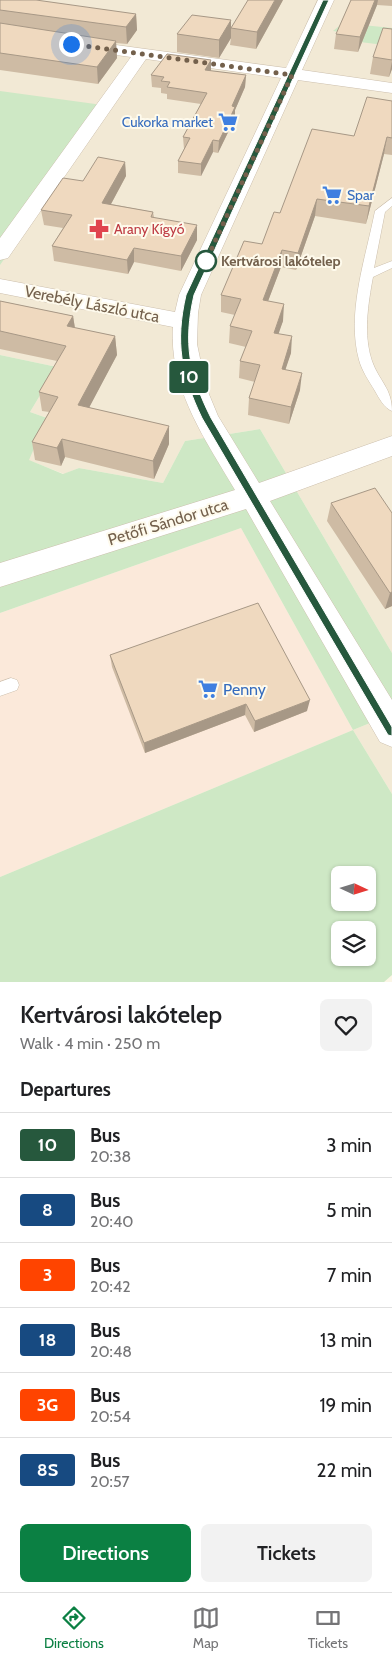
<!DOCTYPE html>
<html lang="en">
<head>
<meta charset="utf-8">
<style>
	body { margin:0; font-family:Cabin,sans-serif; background:#f2f2f2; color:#202124; height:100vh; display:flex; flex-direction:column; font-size:19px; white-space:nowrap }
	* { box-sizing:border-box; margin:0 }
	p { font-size:16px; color:#757577 }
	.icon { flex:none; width:28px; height:28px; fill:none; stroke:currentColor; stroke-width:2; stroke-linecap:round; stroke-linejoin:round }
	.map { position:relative; height:982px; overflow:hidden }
	.sheet { display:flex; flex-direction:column; background:#fff; flex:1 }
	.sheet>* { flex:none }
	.badge { padding:0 10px; border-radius:4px; font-size:18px; line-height:32px }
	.needle { width:32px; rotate:94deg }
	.controls { position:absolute; left:331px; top:866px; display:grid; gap:10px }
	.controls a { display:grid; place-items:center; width:45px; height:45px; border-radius:8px; background:#fff; box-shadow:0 1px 4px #0004; font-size:25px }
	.you { position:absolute; width:25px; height:25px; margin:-12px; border:4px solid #fff; border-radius:50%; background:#1a73e8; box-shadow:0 0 0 8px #1a73e833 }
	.map>.badge { position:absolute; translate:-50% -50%; box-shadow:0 0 0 2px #fff }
	h2 { padding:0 20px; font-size:19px; line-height:45px }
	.round { display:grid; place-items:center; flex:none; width:52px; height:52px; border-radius:8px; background:#f2f2f2 }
	.overview { display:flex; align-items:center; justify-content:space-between; height:85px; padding:0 20px }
	h1 { font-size:24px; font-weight:600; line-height:38px }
	.action { display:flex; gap:10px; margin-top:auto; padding:10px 20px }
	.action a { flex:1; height:58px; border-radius:8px; background:#0b8043; color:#fff; font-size:20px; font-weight:600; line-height:58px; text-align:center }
	.action a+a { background:#f2f2f2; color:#202124 }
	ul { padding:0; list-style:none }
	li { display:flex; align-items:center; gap:15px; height:65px; padding:0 20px; border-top:1px solid #e0e0e0 }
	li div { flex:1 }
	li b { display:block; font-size:19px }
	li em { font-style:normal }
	li .badge { min-width:55px; font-weight:700; text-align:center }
	.tabs { display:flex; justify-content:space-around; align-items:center; height:70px; border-top:1px solid #e0e0e0; background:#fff; font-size:14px; color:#757577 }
	.tabs a { display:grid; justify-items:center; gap:2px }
	.tabs .active { color:#0b8043 }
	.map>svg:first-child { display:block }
</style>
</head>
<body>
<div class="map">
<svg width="392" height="982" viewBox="0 0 392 982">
	<rect width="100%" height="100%" fill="#fbf6e6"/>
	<path fill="#f2e9d5" d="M0 0H392V653L260 429 185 441 163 483 79 468 64 474 28 460 47 418 30 412 57 367 0 355Z
		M392 714V794L353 730Z"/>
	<path fill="#fbe9da" d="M241 528 353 730 0 877V613Z"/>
	<path fill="#cee8c5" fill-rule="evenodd" d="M343 23 392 28V46L360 42 347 33 333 31Z
		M0 91 110 106 0 265Z
		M0 355 57 367 30 412 47 418 29 460 63 474 79 468 163 483 185 441 260 429 392 653V714L353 730 392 794V975L384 982H0V877L353 730 241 528 0 613ZM340 875H368V902H340ZM340 930H368V958H340Z"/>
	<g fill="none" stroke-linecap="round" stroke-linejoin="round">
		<defs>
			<path id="service" d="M392 198V206L385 212 374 268 392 261V268L373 277C368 304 363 335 372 361 379 381 392 388 392 411 384 408 379 398 375 391 369 381 362 371 359 360 346 313 366 257 375 211Z
				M11 678 17 680 19 685 17 690 0 696V682Z"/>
			<path id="minor" d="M318 0H334L302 70 392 83V93L298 80 201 295 198 313 197 344 206 387 218 416 259 483 392 436V456L270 501 392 700V747L380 742 246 509 0 587V563L235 490C205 439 169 389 173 327L0 293V279L175 312 179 295 281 78 146 59 8 258 0 260V238L131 57 79 50 73 48 71 45 73 42 79 40 286 68Z"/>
		</defs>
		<use href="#service" stroke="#ccbfad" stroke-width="1"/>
		<use href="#minor" stroke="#ccbfad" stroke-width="1"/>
		<use href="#service" fill="#fff" fill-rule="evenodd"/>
		<use href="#minor" fill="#fff" fill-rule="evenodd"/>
	</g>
	<path fill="#cebba4" d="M0 0 136 14 137 30 127 44 116 43 117 58 98 84 0 70Z
		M283 0 256 49 230 45 231 38 219 58 177 52V34L231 27Z
		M351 0H392V6L377 5 358 52 334 49 336 34Z
		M392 29V69L389 77 370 74 373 57Z
		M211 60V71L246 75 245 87 235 110V118L218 153 213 152 201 176 178 173V161L184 149 183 137 201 104 167 99V94L161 93V88L152 87 151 75Z
		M392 101V155L384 154 366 224 315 216 296 270 281 267 268 301 283 321 278 333 291 353 285 369 300 390 289 424 248 415 249 398 255 382 239 378 240 361 246 347 229 343 230 326 235 315 221 312V295L262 244 280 213 354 136Z
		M125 162 126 176 111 204 153 212 154 217 197 240 181 271 134 262 128 274 54 261 52 246 63 228 44 225 41 210 83 181Z
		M0 301 73 316 75 328 115 336 117 355 89 407 169 444 154 479 65 457 61 466 35 460 32 442 49 412 42 411 39 392 57 361 0 349Z
		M331 503 392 513V606L385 609 327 521Z
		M110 655 307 711 254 732 245 715 145 753 112 667Z"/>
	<path fill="#a79886" d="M275 0H283L256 49 257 32Z
		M375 0H378L377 5 358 52 360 37Z
		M136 14 137 30 127 44 126 27Z
		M231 20V38L219 58V40Z
		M116 41 117 58 98 84 97 67Z
		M211 60V72L205 70Z
		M392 61V69L389 77Z
		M246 75 245 87 235 110V118L218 153 219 141 232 106Z
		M387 137 384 154 366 224 369 206Z
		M213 140V152L201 176V164Z
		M125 162 126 176 104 217 102 203Z
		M317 199 315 216 296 270 298 253Z
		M197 225V240L181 271V256Z
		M134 248V262L128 274 127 260Z
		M282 250 281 267 262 317 263 300Z
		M284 304 283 321 273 350 274 333Z
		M73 316 76 335 67 326Z
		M115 336 117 355 81 423 78 405Z
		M292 336 291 353 280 386 282 369Z
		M302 373 300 390 289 424 291 407Z
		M169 426V444L154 479 153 461Z
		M62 439 65 457 61 466 57 448Z
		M392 592V606L385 609 390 593Z
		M310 700 307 711 254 732 255 721Z
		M246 704 245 715 145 753 144 743Z"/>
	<path fill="#efd9bf" stroke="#a79886" d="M0 0H36L136 14 126 27 0 10Z
		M248 0H275L257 32 231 28Z
		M351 0H375L360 37 336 34Z
		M192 15 231 20 219 40 177 34Z
		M0 23 116 41 97 67 0 53Z
		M383 28 392 29V60L373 57Z
		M167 54 211 60 205 70 246 75 232 106 235 107 222 135 219 141 213 140 201 164 178 161 190 138 183 137 207 93 167 87 170 82 161 81 164 77 151 75Z
		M367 97 392 101V138L387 137 369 206 317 199 298 253 282 250 263 300 284 304 274 333 292 336 282 369 302 373 291 407 249 398 260 365 240 361 252 331 230 326 241 299 221 295 244 241 262 244 274 212 280 213 312 129 354 136Z
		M98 157 125 162 102 203 153 212 151 217 197 225 181 256 134 248 127 260 52 246 72 215 41 210 63 178 83 181Z
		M0 301 73 316 67 326 115 336 78 405 169 426 153 461 62 439 57 448 32 442 58 397 39 392 66 346 0 331Z
		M375 488 392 513V592L390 593 331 503Z
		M258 603 310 700 255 721 246 704 144 743 110 655Z"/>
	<path fill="#26583d" stroke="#fff" d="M323 0H329L194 295C183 343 189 374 211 418L392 727V736L388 735 202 418C181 374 175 343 186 295Z"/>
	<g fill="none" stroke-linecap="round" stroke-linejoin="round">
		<path stroke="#73604c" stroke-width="5" stroke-dasharray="0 9" d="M71 44 292 75 206 261"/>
	</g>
	<defs>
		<symbol id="supermarket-bare" viewBox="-9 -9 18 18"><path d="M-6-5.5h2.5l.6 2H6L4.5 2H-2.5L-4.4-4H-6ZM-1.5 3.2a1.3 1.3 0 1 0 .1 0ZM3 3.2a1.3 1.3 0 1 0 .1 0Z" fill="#3f7fe0" stroke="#fefaec" stroke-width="2.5" paint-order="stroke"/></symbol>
		<symbol id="pharmacy-bare" viewBox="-9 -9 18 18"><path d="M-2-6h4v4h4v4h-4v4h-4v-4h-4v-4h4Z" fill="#e0444e" stroke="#fefaec" stroke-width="2.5" paint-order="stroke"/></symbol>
	</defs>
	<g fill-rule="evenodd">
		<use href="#supermarket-bare" x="214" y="108" width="28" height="28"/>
		<use href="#supermarket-bare" x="318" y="181" width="28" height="28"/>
		<use href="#pharmacy-bare" x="85" y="215" width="28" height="28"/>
		<use href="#supermarket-bare" x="194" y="675" width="28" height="28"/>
	</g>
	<circle fill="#fff" stroke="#26583d" stroke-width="2.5" cx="206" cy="261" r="10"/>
	<g text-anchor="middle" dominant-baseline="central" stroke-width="4" stroke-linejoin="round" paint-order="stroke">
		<g font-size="14" fill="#366cbe" stroke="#fefaec" text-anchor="end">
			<text x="213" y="122">Cukorka market</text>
			<text x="347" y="195" text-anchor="start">Spar</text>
		</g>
		<g font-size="14" fill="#be3a42" stroke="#fefaec" text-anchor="start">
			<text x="114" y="229">Arany Kígyó</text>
		</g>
		<g font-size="14" font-weight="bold" fill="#73604c" stroke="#fefaec" text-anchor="start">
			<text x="221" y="261">Kertvárosi lakótelep</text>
		</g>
		<g font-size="16" fill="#73604c" stroke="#fefaec">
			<text transform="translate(92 304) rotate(11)">Verebély László utca</text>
			<text transform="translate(168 522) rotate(-17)">Petőfi Sándor utca</text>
		</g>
		<g font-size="16" fill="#366cbe" stroke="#fefaec" text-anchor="start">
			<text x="223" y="689">Penny</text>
		</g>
	</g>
</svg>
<div class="controls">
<a><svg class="needle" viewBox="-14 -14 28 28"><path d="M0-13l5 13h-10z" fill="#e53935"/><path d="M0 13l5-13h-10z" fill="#757577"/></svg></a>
<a><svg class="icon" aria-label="layers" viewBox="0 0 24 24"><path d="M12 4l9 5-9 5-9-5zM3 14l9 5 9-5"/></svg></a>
</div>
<div class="you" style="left:71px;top:44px"></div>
<b class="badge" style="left:189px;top:377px;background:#26583d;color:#fff">10</b>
</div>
<section class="sheet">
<div class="overview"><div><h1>Kertvárosi lakótelep</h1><p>Walk · 4 min · 250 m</p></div><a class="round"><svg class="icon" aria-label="heart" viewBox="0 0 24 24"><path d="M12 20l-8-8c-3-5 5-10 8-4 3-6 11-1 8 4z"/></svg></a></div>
<h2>Departures</h2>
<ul>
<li><span class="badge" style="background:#26583d;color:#fff">10</span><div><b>Bus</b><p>20:38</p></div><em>3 min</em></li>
<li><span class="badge" style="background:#174a81;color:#fff">8</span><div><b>Bus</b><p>20:40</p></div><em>5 min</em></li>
<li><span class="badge" style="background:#f40;color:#fff">3</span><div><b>Bus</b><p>20:42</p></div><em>7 min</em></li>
<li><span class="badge" style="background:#174a81;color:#fff">18</span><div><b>Bus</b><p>20:48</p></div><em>13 min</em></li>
<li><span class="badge" style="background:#f40;color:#fff">3G</span><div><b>Bus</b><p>20:54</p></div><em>19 min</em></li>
<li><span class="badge" style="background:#174a81;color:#fff">8S</span><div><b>Bus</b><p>20:57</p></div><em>22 min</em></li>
</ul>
<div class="action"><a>Directions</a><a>Tickets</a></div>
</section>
<nav class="tabs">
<a class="active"><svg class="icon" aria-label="directions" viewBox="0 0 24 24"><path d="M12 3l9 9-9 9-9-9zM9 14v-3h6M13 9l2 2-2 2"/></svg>Directions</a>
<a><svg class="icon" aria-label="map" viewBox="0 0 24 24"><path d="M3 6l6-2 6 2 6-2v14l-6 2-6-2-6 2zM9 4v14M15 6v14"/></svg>Map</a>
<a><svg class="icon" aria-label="tickets" viewBox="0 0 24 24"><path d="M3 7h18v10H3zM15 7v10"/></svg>Tickets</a>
</nav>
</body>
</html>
